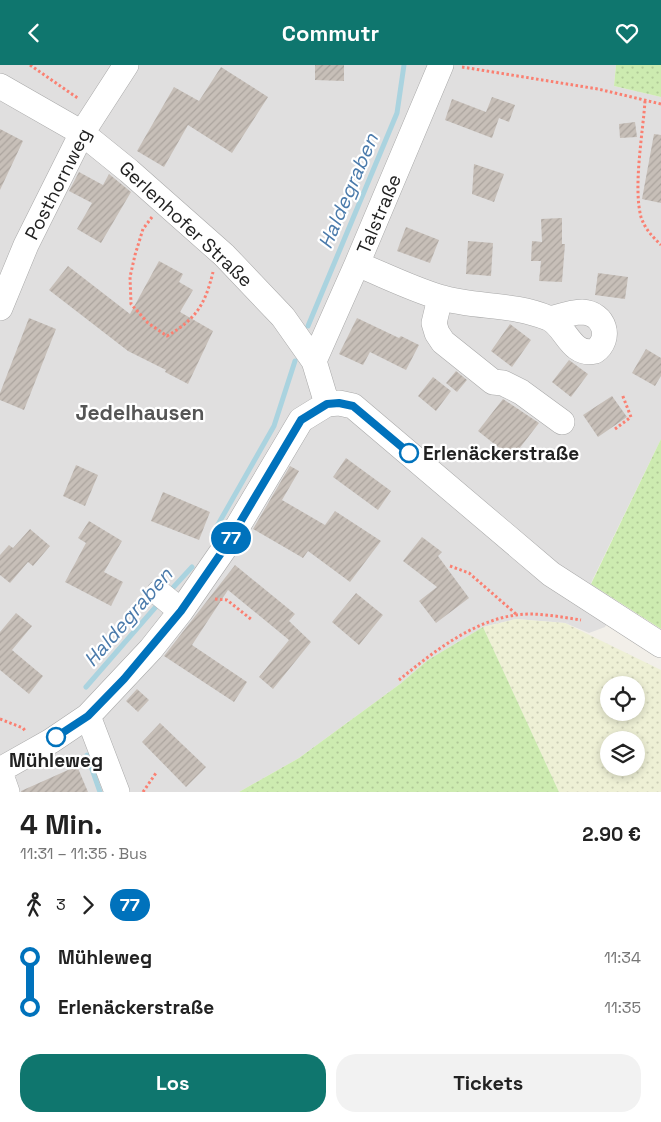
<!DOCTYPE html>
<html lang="de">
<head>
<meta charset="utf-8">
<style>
	body { margin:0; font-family:"Space Grotesk",sans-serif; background:#f2f2f2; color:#222; height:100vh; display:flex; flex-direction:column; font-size:19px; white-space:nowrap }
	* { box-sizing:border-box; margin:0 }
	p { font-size:16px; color:#767676 }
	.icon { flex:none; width:28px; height:28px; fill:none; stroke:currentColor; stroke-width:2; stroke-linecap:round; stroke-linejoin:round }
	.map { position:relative; height:727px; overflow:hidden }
	.details { display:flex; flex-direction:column; background:#fff; flex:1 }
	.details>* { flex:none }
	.badge { padding:0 10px; border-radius:16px; font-size:18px; line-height:32px }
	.fabs { position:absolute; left:600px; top:611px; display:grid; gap:10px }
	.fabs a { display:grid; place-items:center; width:45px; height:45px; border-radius:50%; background:#fff; box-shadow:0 2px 8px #0003; font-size:25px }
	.map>.badge { position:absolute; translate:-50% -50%; box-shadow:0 0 0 2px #fff }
	.legs { display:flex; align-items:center; gap:8px; height:55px; padding:0 20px; font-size:16px }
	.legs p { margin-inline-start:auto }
	.headline { display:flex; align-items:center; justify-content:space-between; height:85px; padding:0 20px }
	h1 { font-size:28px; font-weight:700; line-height:38px }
	.primary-button { display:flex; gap:10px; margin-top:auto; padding:10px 20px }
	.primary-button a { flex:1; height:58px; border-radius:20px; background:#0f766e; color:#fff; font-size:20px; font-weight:700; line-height:58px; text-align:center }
	.primary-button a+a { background:#f2f2f2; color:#222 }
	ul { padding:0 20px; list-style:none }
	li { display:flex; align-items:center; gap:18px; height:50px; font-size:19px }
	li i { display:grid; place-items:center; width:8px; height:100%; margin:0 6px; background:currentColor }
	li i::after { content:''; width:12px; height:12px; margin:-6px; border:4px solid; border-radius:50%; background:#fff }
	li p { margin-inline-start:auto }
	li:first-child i { background:linear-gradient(#0000 50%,currentColor 0) }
	li:last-child i { background:linear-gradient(currentColor 50%,#0000 0) }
	header { display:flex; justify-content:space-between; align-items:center; height:65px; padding:0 20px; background:#0f766e; color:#fff; font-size:22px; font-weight:700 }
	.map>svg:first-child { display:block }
</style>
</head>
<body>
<header><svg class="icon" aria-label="back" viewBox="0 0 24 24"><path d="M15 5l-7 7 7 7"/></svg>Commutr<svg class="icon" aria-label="heart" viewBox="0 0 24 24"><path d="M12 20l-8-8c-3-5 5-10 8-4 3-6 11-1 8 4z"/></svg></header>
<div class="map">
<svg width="661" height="727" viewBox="0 0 661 727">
	<defs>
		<pattern id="farmland-dots" width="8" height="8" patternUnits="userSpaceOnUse" patternTransform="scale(1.25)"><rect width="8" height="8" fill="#eef0d5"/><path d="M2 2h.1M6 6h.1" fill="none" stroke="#ccceb7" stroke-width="1.8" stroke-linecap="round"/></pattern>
		<pattern id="grass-dots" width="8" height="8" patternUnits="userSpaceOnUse" patternTransform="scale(1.25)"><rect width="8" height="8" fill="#cdebb0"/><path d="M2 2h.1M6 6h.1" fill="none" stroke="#b0c997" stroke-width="1.8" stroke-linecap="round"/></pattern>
		<pattern id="building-hatch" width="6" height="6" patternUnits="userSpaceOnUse" patternTransform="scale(1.25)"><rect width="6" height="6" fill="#c7bfb8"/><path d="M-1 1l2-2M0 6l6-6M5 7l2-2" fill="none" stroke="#aba49e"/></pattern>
	</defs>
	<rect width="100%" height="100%" fill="#f2efe9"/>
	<path fill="#e0dfdf" d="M0 0H616L614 21 661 32V374L591 518 618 537 605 562 589 568 565 558 516 554 483 562 428 595 400 619 299 693 239 727H0Z"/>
	<path fill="url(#farmland-dots)" fill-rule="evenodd" d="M516 554 565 558 661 605V727H559L483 562ZM609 620H636V648H609ZM609 675H636V702H609Z"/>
	<path fill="url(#grass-dots)" d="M616 0H661V32L614 21Z
		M661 374V564L591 519Z
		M483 562 559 727H239L299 693 400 619 428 595Z"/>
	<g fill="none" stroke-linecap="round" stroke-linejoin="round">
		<path stroke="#aad3df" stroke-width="5" d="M308 261 397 48 404 0
			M212 470 274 361 295 296
			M169 527 192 502
			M86 622 160 537
			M87 690 100 727"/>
	</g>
	<path fill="url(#building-hatch)" d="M315 0H344V16L315 15Z
		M221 2 268 32 232 88 188 60 164 102 137 86 174 22 199 36Z
		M492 32 515 40 509 57 499 53 492 73 445 55 452 34 486 47Z
		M635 57 637 72 620 73 619 59Z
		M0 64 23 76 0 125Z
		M654 69 661 70V138L642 134Z
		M474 99 504 109 494 137 472 129Z
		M79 107 103 120 109 109 131 127 101 178 77 164 92 138 69 126Z
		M562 153V179H565L562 217 539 216 541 196H531L532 176 542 177 541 154Z
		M406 162 439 175 430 198 397 186Z
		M468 176 493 178 491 211 466 209Z
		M159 196 183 209 179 217 193 225 180 247 213 266 188 319 165 307 166 305 128 286 49 225 68 201 130 249Z
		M598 208 628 212 625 234 595 230Z
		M29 253 56 264 24 345 0 335V328Z
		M357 253 399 273 401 271 419 280 406 305 370 287 363 300 339 289Z
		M510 259 531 275 512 302 491 286Z
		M646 284 661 293V311L655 321 632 308Z
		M569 295 588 309 571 332 552 317Z
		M456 306 467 315 457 327 446 318Z
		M433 312 451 326 436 346 418 331Z
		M612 331 627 352 598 372 583 350Z
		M503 334 539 358 512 393 478 366Z
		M346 393 391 426 378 445 333 412Z
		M76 400 98 410 85 441 63 431Z
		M290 401 299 406 282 435 325 460 335 446 381 476 350 517 308 486 303 493 253 464Z
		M163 427 210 447 199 475 151 456Z
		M89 456 122 476 104 507 123 517 111 541 65 517 86 478 78 473Z
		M30 464 50 481 33 501 28 497 10 518 0 510V490L9 480 13 483Z
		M422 472 442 487 438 491 469 533 436 558 419 536 437 522 403 496Z
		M235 500 295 549 289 556 311 577 273 624 259 612 289 575 228 525 192 580 247 617 234 637 164 591Z
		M356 528 383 550 359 580 332 557Z
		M16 548 32 561 12 585 43 611 29 629 0 605V567Z
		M137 624 149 635 138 647 126 636Z
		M160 658 206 702 186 722 142 677Z
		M77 701 88 727H21V726Z"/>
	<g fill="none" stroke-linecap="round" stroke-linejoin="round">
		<defs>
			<path id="minor" d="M0 21 82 68 129 106 224 190 283 252 314 296 327 339
				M357 199C384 210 412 224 439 232 475 243 512 238 548 253 566 260 570 292 595 286 612 274 605 248 582 247 572 247 561 251 551 254
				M440 233 434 258 437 268 443 277 493 317 503 318 521 327 562 357
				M0 243 26 180 82 68 126 0
				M314 296 357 199 441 0
				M159 528 181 546
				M88 651 117 727
				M0 705 51 676 88 651 151 584 181 546 226 481 301 355 327 339 339 338 353 341 551 509 661 580
				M0 707 7 727"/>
		</defs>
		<use href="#minor" stroke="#a9a9a9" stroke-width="26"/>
		<path stroke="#fa8072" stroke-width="3" stroke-dasharray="2.5 2.5" stroke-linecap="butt" d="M30 0 79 34
			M462 2 598 24 661 39
			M645 36C643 67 633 122 641 152 645 164 652 171 661 180
			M152 152 143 164 135 190 130 212 131 239 148 258 167 271C196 254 205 240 213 207
			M615 364 631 352 622 329
			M450 501 469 508 516 549
			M215 534 227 535 252 555
			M399 615C432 588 472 556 516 550 536 547 561 552 581 555
			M0 654 23 663 26 667
			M143 727 156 708"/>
		<use href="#minor" stroke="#fff" stroke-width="25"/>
	</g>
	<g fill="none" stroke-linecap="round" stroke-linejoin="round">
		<defs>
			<path id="line-1" d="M56 672 88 651 124 614 181 546 226 481 301 355 327 339 339 338 353 341 409 388"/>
		</defs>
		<use href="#line-1" stroke="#fff" stroke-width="11"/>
		<use href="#line-1" stroke="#0072bc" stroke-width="8"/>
	</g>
	<g fill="#fff" stroke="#0072bc" stroke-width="2.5">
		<circle cx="409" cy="388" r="9"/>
		<circle cx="56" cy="672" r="9"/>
	</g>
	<g text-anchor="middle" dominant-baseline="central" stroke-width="4.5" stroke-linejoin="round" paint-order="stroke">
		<g font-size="19" fill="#222" stroke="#fff">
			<text transform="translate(58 119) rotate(-63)">Posthornweg</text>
			<text transform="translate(379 149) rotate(-67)">Talstraße</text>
			<text transform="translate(186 159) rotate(43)">Gerlenhofer Straße</text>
		</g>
		<g font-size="19" font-weight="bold" fill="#222" stroke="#fff" text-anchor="start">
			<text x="423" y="388">Erlenäckerstraße</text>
			<text x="56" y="695" text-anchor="middle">Mühleweg</text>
		</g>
		<g font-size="20" font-style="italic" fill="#4a7aab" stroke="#fff">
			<text transform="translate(348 126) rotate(-67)">Haldegraben</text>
			<text transform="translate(128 552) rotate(-49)">Haldegraben</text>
		</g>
		<g font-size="21" font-weight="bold" fill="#555" stroke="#fff">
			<text x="140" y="347">Jedelhausen</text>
		</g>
	</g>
</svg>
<div class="fabs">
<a><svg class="icon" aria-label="locate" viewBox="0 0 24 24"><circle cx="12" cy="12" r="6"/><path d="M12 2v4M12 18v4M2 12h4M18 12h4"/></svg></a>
<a><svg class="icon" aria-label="layers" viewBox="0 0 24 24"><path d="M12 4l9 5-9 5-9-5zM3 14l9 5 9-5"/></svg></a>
</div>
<b class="badge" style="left:231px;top:473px;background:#0072bc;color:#fff">77</b>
</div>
<section class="details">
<div class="headline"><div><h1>4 Min.</h1><p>11:31 – 11:35 · Bus</p></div><b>2.90 €</b></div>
<div class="legs"><svg class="icon" aria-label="walk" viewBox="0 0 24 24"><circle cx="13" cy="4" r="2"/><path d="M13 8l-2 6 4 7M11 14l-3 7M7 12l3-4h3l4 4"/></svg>3<svg class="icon" aria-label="forward" viewBox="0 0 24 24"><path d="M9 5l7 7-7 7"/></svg><b class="badge" style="background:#0072bc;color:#fff">77</b></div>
<ul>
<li><i style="color:#0072bc"></i><b>Mühleweg</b><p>11:34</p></li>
<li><i style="color:#0072bc"></i><b>Erlenäckerstraße</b><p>11:35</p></li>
</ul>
<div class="primary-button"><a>Los</a><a>Tickets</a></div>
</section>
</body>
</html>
